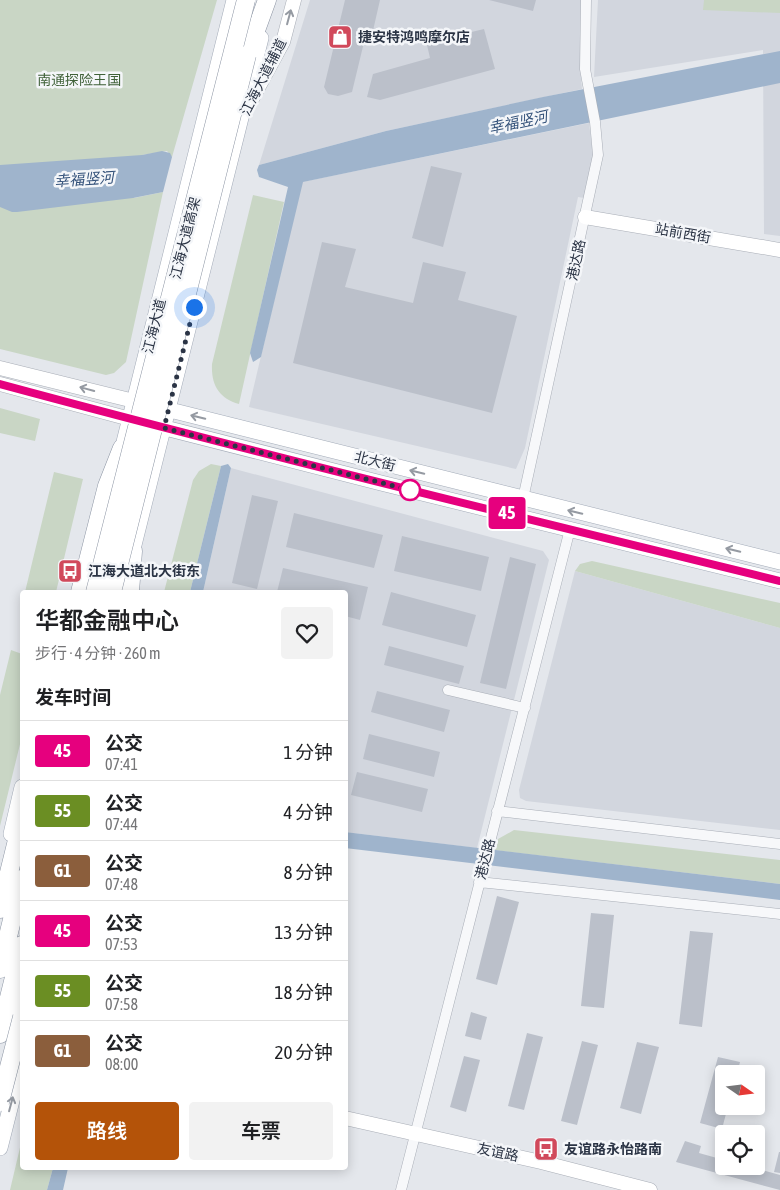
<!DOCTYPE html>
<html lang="zh">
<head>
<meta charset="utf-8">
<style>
	body { margin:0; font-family:"Asap Condensed","Noto Sans SC",sans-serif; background:#f2f2f2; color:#202124; height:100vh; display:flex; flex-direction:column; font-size:19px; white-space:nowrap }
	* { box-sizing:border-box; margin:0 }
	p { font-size:16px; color:#757577 }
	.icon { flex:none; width:28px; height:28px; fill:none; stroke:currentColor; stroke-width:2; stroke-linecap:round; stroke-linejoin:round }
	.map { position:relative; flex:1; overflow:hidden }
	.details { position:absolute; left:20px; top:590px; width:328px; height:580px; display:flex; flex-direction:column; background:#fff; border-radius:5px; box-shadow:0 2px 12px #0003 }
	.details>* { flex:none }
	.badge { padding:0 10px; border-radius:4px; font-size:18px; line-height:32px }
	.needle { width:32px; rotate:104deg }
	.buttons { position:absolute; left:715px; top:1065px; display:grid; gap:10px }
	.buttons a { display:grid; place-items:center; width:50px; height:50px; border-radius:5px; background:#fff; box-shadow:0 2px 12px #0003; font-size:25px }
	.you { position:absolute; width:25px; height:25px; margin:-12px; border:4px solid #fff; border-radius:50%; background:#1a73e8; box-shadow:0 0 0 8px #1a73e833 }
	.map>.badge { position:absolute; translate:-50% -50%; box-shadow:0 0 0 2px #fff }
	h2 { padding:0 15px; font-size:19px; line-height:45px }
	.round { display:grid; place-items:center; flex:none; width:52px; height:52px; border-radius:5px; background:#f2f2f2 }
	.head { display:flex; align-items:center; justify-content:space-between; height:85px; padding:0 15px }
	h1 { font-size:24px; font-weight:600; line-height:38px }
	.button { display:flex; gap:10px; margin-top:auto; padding:10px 15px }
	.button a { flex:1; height:58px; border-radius:5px; background:#b45309; color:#fff; font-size:20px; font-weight:600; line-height:58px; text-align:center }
	.button a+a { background:#f2f2f2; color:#202124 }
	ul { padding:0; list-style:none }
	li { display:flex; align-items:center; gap:15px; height:60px; padding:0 15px; border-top:1px solid #e0e0e0 }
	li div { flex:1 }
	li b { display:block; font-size:19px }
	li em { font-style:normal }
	li .badge { min-width:55px; font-weight:700; text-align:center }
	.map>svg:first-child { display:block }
</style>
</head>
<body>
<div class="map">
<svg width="780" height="1190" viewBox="0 0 780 1190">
	<rect width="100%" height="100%" fill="#e4e7ec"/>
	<path fill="#d2d6de" d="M310 0H582L580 67 582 89 386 131 259 165Z
		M598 0H780V236L764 234 763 50 594 77Z
		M589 123 593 155 584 198 578 197 525 448 516 469 249 407 302 182Z
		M231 468 543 551 549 560 477 848 345 832V592H203Z
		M575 571 780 628V830L526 801 520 798 519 790Z"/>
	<path fill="#c9d6c5" d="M0 0H217L172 157 167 151 142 155 134 198 163 192 126 362 114 373 106 375 0 349Z
		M704 0H780V13L703 10Z
		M253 195 284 202 239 404C219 398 211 385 212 364Z
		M0 408 40 419 35 441 0 433Z
		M211 464 221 466 190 592H164L193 480 199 471Z
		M54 472 83 479 56 592H25Z
		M592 561 780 603V628L575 571 580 564Z
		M11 650 22 654V736L0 826V695Z
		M514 830 780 860V884L494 850 498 839Z
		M22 1139V1168H53L47 1190H10Z"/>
	<path fill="#9fb4cc" d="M780 51V83L303 182 261 357 253 362 250 353 288 187 259 177 257 170 259 165 386 131 543 97Z
		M162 151 170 153 172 157 163 192 133 198 17 212H12L0 207V165L142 155Z
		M228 464 231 468 203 592H190L221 466Z
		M345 832 780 884V900L345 848Z
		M53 1168H68L63 1190H47Z"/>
	<path fill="#bbc0ca" d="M345 0H380L372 35 366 34 352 92 338 96 328 94 324 87Z
		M489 0H536L533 11Z
		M438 28 448 30 455 36 484 29 495 69 380 100 367 97 373 74 430 58 427 45V39L433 30Z
		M431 166 462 173 443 247 412 238Z
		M322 242 356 249 345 287 413 303 423 262 466 272 458 300 517 316 492 413 293 363Z
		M252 495 278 501 257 589 232 583Z
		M294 513 383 535 374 568 286 547Z
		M402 536 489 557 481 591 394 571Z
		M510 557 536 564 506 689 480 683Z
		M283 568 368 587 360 620 345 616V592H277Z
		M391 592 476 615 467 647 382 625Z
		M389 646 464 666 459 684 384 665Z
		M377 691 450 710 444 732 371 712Z
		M369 734 440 752 434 777 363 759Z
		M357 772 428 789 422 812 351 795Z
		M497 896 519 902 497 985 476 979Z
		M591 913 614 915 604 1008 581 1006Z
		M690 931 713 933 702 1027 679 1024Z
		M471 1012 487 1017 481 1040 465 1036Z
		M527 1033 543 1037 524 1110 508 1106Z
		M582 1041 598 1045 577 1125 561 1121Z
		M637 1042 659 1047 641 1114 620 1108Z
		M464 1056 480 1060 466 1112 450 1107Z
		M718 1057 740 1062 737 1074H724V1106H728L722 1129 700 1123Z
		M685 1141 701 1146 699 1153 724 1160V1166H748L780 1175V1190L676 1162Z
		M779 1152H780V1173L774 1172Z"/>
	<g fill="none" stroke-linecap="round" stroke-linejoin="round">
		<defs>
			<path id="street" d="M519 517 598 155 595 122 585 69 586 0
				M448 690 525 708
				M497 811 780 844
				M479 882 780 914
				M401 1190 570 529"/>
			<path id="secondary" d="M246 110 283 42 294 0
				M585 217 780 250
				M0 368 134 401
				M0 384 130 419
				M345 1118 541 1162 650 1190"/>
			<path id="primary" d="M134 401 780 562
				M130 419 381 483 780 581
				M120 458 234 0
				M130 561 261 38
				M11 834 22 787
				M12 1029 22 989
				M0 1148 22 1061"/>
			<path id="highway" d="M247 55 267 0
				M80 592 107 486 122 448
				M130 592 133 551
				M0 909 22 820
				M0 969 22 879
				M0 1034 22 945"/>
		</defs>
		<use href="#street" stroke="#a9aeb7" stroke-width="11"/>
		<use href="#secondary" stroke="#a9aeb7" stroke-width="15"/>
		<use href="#primary" stroke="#a3abb8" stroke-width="16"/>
		<use href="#highway" stroke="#8b94a3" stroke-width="19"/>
		<use href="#street" stroke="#f7f8fa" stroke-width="10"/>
		<use href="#secondary" stroke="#fff" stroke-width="14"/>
		<use href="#primary" stroke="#fff" stroke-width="15"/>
		<use href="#highway" stroke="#fff" stroke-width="18"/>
		<defs>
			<path id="highway-bridge" d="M95 592 246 0
				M112 592 247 55
				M0 1102 22 1017"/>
		</defs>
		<use href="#highway-bridge" stroke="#8b94a3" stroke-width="19" stroke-linecap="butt"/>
		<use href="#highway-bridge" stroke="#fff" stroke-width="18"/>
	</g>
	<defs><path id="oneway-shaft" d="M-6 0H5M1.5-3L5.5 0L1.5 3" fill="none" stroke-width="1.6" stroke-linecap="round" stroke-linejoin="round" transform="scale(1.25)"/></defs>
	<g stroke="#959aa2">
		<use href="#oneway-shaft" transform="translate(289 17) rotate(-75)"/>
		<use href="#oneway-shaft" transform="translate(87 389) rotate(-165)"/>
		<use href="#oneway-shaft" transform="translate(198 417) rotate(-166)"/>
		<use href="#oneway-shaft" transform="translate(417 472) rotate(-166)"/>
		<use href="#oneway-shaft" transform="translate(575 512) rotate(-166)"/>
		<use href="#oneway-shaft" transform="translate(733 550) rotate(-166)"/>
		<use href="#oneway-shaft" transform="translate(11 1104) rotate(-75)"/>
	</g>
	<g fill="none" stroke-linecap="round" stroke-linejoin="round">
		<defs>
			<path id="line" d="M0 384C259 454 520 517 780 581"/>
		</defs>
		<use href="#line" stroke="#fff" stroke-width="11"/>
		<use href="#line" stroke="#e6007e" stroke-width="8"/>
		<path stroke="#2b3445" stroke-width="5" stroke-dasharray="0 9" d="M194 307 164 428 418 492 410 490"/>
	</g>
	<defs>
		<symbol id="shop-square" viewBox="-11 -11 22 22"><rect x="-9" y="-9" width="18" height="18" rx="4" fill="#d1495b" stroke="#f4f6f9"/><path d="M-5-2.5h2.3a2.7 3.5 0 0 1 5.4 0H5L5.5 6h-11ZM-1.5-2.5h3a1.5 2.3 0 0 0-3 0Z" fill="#fff"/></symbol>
		<symbol id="bus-square" viewBox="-11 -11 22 22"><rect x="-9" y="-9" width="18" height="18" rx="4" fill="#d1495b" stroke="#f4f6f9"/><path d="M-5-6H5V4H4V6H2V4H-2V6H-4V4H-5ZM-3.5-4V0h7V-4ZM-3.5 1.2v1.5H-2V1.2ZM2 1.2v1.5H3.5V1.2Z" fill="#fff"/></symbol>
	</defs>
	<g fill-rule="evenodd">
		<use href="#shop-square" x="326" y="23" width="28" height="28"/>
		<use href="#bus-square" x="56" y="557" width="28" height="28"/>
		<use href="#bus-square" x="532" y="1135" width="28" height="28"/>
	</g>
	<circle fill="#fff" stroke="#e6007e" stroke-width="2.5" cx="410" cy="490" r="10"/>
	<g text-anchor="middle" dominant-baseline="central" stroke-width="5" stroke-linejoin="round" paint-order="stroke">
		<g font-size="14" font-weight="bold" fill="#2b3445" stroke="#f4f6f9" text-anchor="start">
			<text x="358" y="37">捷安特鸿鸣摩尔店</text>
			<text x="88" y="571">江海大道北大街东</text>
			<text x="564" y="1149">友谊路永怡路南</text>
		</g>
		<g font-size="14" fill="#2b3445" stroke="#f4f6f9">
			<text transform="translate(263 77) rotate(-63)">江海大道辅道</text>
			<text transform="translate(683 233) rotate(10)">站前西街</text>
			<text transform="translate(185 238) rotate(-76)">江海大道高架</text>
			<text transform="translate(576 260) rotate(-78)">港达路</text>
			<text transform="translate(154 326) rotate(-76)">江海大道</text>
			<text transform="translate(375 461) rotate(14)">北大街</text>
			<text transform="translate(485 859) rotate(-76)">港达路</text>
			<text transform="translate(498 1152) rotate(12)">友谊路</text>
		</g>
		<g font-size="14" fill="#3f6138" stroke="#f4f6f9">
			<text x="79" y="80">南通探险王国</text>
		</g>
		<g font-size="15" font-style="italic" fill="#34527a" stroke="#f4f6f9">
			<text transform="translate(518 122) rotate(-12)">幸福竖河</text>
			<text transform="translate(84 179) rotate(-4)">幸福竖河</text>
		</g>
	</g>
</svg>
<div class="buttons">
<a><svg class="needle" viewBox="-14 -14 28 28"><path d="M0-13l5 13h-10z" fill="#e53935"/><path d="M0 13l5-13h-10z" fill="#757577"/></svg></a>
<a><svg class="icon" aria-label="locate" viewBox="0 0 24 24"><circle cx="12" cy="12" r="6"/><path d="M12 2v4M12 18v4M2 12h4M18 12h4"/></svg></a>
</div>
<div class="you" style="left:194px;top:307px"></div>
<b class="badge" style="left:507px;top:513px;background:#e6007e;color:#fff">45</b>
<section class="details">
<div class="head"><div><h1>华都金融中心</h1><p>步行 · 4 分钟 · 260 m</p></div><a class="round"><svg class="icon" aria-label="heart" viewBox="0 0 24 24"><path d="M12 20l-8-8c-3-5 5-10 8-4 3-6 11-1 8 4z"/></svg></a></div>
<h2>发车时间</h2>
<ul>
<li><span class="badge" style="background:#e6007e;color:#fff">45</span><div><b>公交</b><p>07:41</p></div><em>1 分钟</em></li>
<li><span class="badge" style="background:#6b8e23;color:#fff">55</span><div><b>公交</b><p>07:44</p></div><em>4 分钟</em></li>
<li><span class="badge" style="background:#8b5e3c;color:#fff">G1</span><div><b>公交</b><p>07:48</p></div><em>8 分钟</em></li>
<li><span class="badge" style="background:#e6007e;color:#fff">45</span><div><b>公交</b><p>07:53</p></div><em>13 分钟</em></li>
<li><span class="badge" style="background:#6b8e23;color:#fff">55</span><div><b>公交</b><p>07:58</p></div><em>18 分钟</em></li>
<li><span class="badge" style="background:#8b5e3c;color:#fff">G1</span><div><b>公交</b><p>08:00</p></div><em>20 分钟</em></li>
</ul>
<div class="button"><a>路线</a><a>车票</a></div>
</section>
</div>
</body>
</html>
